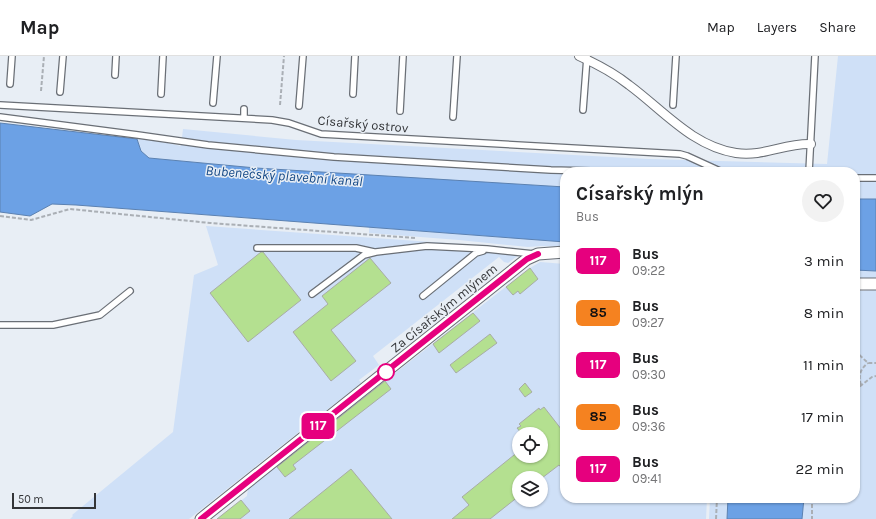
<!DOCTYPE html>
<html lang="en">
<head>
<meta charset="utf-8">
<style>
	body { margin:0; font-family:Karla,sans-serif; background:#f2f2f2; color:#202124; height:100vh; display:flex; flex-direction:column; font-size:15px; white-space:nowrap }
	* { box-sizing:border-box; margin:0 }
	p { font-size:13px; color:#757577 }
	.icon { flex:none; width:22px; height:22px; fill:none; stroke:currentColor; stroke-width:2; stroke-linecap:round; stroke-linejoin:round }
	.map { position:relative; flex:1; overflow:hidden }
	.sheet { position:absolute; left:560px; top:111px; width:300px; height:336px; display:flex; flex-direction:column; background:#fff; border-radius:16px; box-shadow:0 1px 3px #0004 }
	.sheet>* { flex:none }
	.badge { padding:0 8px; border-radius:6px; font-size:14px; line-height:26px }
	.tools { position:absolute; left:512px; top:371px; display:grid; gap:8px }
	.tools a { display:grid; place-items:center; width:36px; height:36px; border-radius:50%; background:#fff; box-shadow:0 1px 3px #0004; font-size:20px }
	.scale { position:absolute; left:12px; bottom:10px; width:84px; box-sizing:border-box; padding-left:4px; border:2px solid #333538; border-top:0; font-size:11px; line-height:14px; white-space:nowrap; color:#333538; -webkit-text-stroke:3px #e8eef5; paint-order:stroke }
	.map>.badge { position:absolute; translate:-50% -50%; box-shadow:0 0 0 2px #fff }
	.round { display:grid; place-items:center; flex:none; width:42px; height:42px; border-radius:21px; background:#f2f2f2 }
	.overview { display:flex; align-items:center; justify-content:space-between; height:68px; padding:0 16px }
	h1 { font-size:19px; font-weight:700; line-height:30px }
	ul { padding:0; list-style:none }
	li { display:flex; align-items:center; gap:12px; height:52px; padding:0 16px }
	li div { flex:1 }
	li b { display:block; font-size:15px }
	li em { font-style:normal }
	li .badge { min-width:44px; font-weight:700; text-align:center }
	header { display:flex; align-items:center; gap:24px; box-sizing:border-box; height:56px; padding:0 20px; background:#fff; border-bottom:1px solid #e0e0e0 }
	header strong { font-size:19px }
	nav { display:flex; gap:22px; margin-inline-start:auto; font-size:14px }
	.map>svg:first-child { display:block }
</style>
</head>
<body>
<header>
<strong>Map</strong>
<nav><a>Map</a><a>Layers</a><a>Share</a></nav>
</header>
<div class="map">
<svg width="876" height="463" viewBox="0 0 876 463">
	<rect width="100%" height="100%" fill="#e8eef5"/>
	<path fill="#cfe0f7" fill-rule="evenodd" d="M838 0H876V143H855V116H565V131L256 112 149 102 141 95 137 83 138 81H141L181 90 183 73 296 84 649 103 827 108Z
		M206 170 516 192 520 198 508 207 504 206 499 201 373 300 379 309 359 324 361 327 189 463H70L73 460 72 459 173 376 194 219 218 209Z
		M369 171 565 186V191L541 190 528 191 459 184 369 177Z
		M540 206 565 208V442H707L706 463H217L247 440 248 432 276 410 530 212ZM519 378H541V400H519ZM519 422H541V444H519Z
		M855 214 876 215V223H855Z
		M876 234V463H802L804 442H855V235Z
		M710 442H728L727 463H709Z"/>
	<path fill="#6ca1e5" stroke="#5b81b1" d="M0 67 137 83 141 95 149 102 256 112 565 131V186L76 149 52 148 30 160 0 156Z
		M855 143H876V215L855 214Z
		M728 442H804L802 463H727Z"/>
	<path fill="#b4e090" stroke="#a8aca5" d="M261 196H263L301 244 248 286 210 237Z
		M370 202 391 227 331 274 356 305 331 325 293 276 328 248 322 240Z
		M530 212 538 223 520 238 518 235 513 239 506 231Z
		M473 257 480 265 439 297 433 288Z
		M490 278 497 287 456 317 450 309Z
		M385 325 391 333 293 409 296 413 285 421 277 411Z
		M525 327 532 336 525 341 519 333Z
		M544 351 565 378V416L559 409 542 422H519V440L490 463H452L469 449 462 441 519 395V400H541V378H522L517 372 521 370 519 368 539 352 540 354Z
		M351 413 392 463H289Z
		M241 444 250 455 240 463H217Z"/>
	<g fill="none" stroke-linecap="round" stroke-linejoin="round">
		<defs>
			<path id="service" d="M115 19 116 0
				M10 28 12 0
				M60 36 63 0
				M161 38 163 0
				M353 38 355 0
				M213 47 217 0
				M0 49 272 64 289 67 321 78 680 98 687 100 722 116
				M673 49 676 0
				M299 50 303 0
				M583 54 587 1
				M400 55 403 0
				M0 61 138 79 208 89 334 101 551 114 631 116
				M453 61 457 0
				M244 62V53
				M809 116 815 0
				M855 122H876
				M257 192H356L374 196
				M312 238 364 199 376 196 427 190 487 193 534 198
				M423 240 476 197 483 195
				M0 269H53L100 259 130 235"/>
			<path id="pedestrian" d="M579 0C597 8 614 17 629 29 663 54 692 90 736 97 764 101 784 87 811 88"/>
			<path id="minor" d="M855 228H876
				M201 463 527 203 538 198 565 196"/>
		</defs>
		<use href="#service" stroke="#6a6f76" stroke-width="8"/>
		<use href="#pedestrian" stroke="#6a6f76" stroke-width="10"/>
		<use href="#minor" stroke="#6a6f76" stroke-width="13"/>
		<path stroke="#aaafb5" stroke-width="2" stroke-dasharray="4 2" stroke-linecap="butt" d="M41 35 44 0
			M280 49 284 0
			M0 160 31 164 70 153 210 167 415 182
			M855 295 868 307H876
			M861 329C858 320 860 313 868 307
			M855 334 872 321 876 320
			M812 442V463
			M716 463 717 442"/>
		<use href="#service" stroke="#fff" stroke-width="5.5"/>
		<use href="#pedestrian" stroke="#fff" stroke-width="8"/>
		<use href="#minor" stroke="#fff" stroke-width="11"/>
	</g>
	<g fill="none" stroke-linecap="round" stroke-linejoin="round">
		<defs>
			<path id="line" d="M201 463 527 203 538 198"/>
		</defs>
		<use href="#line" stroke="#fff" stroke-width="9"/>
		<use href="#line" stroke="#e6007e" stroke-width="6"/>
	</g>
	<circle fill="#fff" stroke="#e6007e" stroke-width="2" cx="386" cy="316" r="8"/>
	<g text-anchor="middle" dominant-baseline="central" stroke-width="3" stroke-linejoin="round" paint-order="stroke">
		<g font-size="13" fill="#333538" stroke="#e8eef5">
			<text transform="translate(363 68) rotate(5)">Císařský ostrov</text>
			<text transform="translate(444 252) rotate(-39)">Za Císařským mlýnem</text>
		</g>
		<g font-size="14" font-style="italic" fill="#144886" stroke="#e8eef5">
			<text transform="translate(284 120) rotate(4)">Bubenečský plavební kanál</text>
		</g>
	</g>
</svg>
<div class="tools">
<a><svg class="icon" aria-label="locate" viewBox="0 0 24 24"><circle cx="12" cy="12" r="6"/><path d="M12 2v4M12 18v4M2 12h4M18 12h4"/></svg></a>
<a><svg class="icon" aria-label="layers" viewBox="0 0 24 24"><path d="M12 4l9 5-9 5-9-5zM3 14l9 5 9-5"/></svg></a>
</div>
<div class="scale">50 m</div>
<b class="badge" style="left:318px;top:370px;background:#e6007e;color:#fff">117</b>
<section class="sheet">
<div class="overview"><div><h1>Císařský mlýn</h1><p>Bus</p></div><a class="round"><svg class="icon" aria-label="heart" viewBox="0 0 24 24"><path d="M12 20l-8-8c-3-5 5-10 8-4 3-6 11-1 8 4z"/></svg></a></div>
<ul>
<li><span class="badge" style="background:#e6007e;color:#fff">117</span><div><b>Bus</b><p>09:22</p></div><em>3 min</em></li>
<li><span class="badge" style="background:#f58220;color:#111">85</span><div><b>Bus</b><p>09:27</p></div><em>8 min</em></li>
<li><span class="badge" style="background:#e6007e;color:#fff">117</span><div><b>Bus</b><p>09:30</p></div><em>11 min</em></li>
<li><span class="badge" style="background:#f58220;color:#111">85</span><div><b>Bus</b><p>09:36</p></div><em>17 min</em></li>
<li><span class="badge" style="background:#e6007e;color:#fff">117</span><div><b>Bus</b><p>09:41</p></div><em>22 min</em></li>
</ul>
</section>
</div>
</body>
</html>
